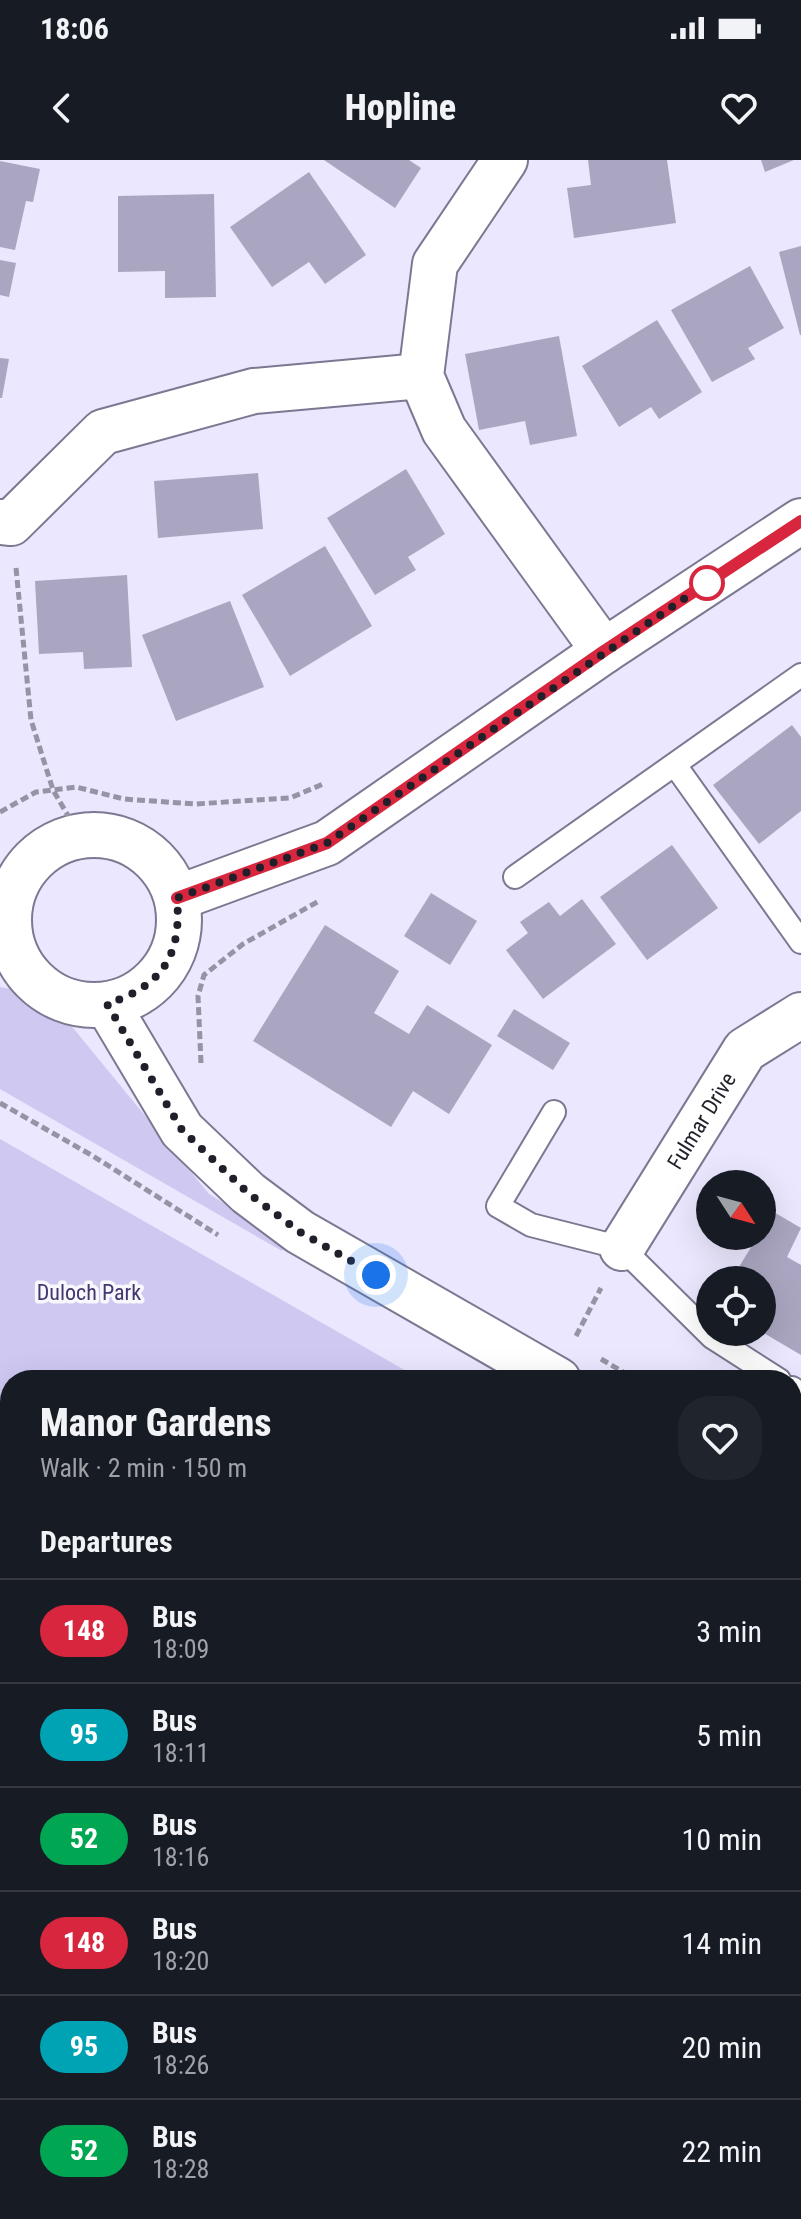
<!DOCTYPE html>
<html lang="en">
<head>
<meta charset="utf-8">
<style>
	body { margin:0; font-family:"Roboto Condensed",sans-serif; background:#20242c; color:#f1f3f6; height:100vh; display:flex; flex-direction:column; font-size:30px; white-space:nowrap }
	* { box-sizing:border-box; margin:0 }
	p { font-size:26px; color:#9ea1a6 }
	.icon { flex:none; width:44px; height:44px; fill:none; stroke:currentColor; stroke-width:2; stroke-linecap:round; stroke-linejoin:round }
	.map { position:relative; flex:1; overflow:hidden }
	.sheet { position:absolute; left:0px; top:1210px; width:802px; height:850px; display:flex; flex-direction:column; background:#171b24; border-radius:32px 32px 0 0; box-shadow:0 8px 32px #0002 }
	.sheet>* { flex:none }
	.badge { padding:0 16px; border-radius:26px; font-size:28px; line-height:52px }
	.needle { width:52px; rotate:126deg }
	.fabs { position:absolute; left:696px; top:1010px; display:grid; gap:16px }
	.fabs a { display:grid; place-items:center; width:80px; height:80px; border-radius:50%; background:#171b24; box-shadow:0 8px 32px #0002; font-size:40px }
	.you { position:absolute; width:40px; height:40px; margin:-20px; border:6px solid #fff; border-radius:50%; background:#1a73e8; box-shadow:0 0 0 12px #1a73e833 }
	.map>.badge { position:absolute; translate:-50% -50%; box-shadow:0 0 0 4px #fff }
	h2 { padding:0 40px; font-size:30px; line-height:72px }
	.round { display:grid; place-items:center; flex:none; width:84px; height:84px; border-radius:32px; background:#20242c }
	.overview { display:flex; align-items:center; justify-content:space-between; height:136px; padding:0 40px }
	h1 { font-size:38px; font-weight:800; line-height:60px }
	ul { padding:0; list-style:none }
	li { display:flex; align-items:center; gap:24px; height:104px; padding:0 40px; border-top:2px solid #363941 }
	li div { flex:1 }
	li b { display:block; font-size:30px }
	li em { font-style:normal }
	li .badge { min-width:88px; font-weight:700; text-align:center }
	.status { display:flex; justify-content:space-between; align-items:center; height:56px; padding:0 40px; background:#171b24; direction:ltr }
	.status svg { height:22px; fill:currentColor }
	header { display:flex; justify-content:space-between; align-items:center; height:104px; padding:0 40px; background:#171b24; font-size:36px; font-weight:800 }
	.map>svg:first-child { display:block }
</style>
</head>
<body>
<div class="status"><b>18:06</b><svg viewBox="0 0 49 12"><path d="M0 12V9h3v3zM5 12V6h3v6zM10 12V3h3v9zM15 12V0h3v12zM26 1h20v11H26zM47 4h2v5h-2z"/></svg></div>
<header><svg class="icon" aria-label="back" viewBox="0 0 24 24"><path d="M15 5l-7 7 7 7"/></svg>Hopline<svg class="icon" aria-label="heart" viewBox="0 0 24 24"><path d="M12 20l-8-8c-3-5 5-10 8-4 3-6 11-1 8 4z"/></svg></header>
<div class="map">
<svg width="801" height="2059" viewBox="0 0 801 2059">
	<rect width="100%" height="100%" fill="#eae7fe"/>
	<path fill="#cfc9f2" d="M0 827 16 830 65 858 209 1034 288 1082 282 1091 0 929Z
		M0 979 422 1220H10V2050H792V1434L801 1439V2059H0Z"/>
	<path fill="#aaa6c1" d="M324 0H409L421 8 395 48Z
		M588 0H667L676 63 574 78 567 28 591 25Z
		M761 0H794L765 12Z
		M0 1 40 9 33 42 26 41 15 90 0 87Z
		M309 12 366 95 325 124 309 102 272 127 230 67Z
		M214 34 216 137 165 138V111L118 112V36Z
		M801 86V175H800L779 92Z
		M0 100 16 103 9 137 0 135Z
		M750 106 784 168 748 188 755 199 712 222 671 150Z
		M657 160 702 232 659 259 651 247 619 267 582 206Z
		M559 176 577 276 530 285 525 261 479 270 465 194Z
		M0 198 9 199 2 238H0Z
		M406 309 445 374 408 397 416 410 375 435 327 358Z
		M258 313 263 369 158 378 154 321Z
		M325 386 372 466 290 516 242 435Z
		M127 415 132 507 84 509 83 492 39 494 35 421Z
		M230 441 264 527 176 561 142 475Z
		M792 565 801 577V651L759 684 713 625Z
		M672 685 718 748 647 800 600 737Z
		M431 733 477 761 450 805 404 776Z
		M582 739 616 784 543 839 506 790 528 773 520 762 549 742 560 756Z
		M325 765 399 811 374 853 409 874 427 845 492 885 449 954 413 931 391 967 253 881Z
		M514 849 570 883 553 910 497 876Z
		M725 1012 745 1024H718Z
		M710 1038V1063L699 1056Z
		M772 1051 801 1068 787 1097 801 1105V1195L762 1172V1120H731L758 1076H762V1069Z"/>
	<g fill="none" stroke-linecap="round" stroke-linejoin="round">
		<defs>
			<path id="service" d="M675 605 801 782
				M515 717 801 515
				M554 952 498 1046 531 1065 622 1088 712 1177 779 1220
				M792 1228 801 1234"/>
			<g id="minor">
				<path d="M505 0 435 104 421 216 444 270 604 491"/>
				<path d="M0 362 11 363 103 272 254 231 421 216"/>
				<path d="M177 738 327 683 604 491 801 361"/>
				<path id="s1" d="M622 1088 745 890 801 855"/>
			</g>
			<path id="tertiary" d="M9 760a85 85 0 1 1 170 0a85 85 0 1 1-170 0Z
				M107 844 182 970 248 1033 300 1072 558 1220
				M792 1358 801 1363"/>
		</defs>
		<use href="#service" stroke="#7b7891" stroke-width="26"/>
		<use href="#minor" stroke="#7b7891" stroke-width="48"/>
		<use href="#tertiary" stroke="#7b7891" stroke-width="48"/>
		<path stroke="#9693a5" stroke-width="5" stroke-dasharray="8 4" stroke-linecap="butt" d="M16 408 31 560 53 630 80 676
			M0 652 36 632 76 627 124 639 195 644 290 638 323 624
			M201 903 198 836 204 815 243 784 319 741
			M0 943 93 996 218 1075
			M576 1176 601 1128
			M601 1199 637 1220
			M792 1413 801 1418
			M792 1804 801 1802
			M0 1832 10 1833
			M660 2050 665 2059"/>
		<use href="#service" stroke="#fff" stroke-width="22"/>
		<use href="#minor" stroke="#fff" stroke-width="44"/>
		<use href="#tertiary" stroke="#fff" stroke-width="44"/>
	</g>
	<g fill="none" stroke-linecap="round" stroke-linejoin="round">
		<defs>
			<path id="line" d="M177 738 327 683 604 491 801 361"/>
		</defs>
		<use href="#line" stroke="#fff" stroke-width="18"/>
		<use href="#line" stroke="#d7263d" stroke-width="12"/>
		<path stroke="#211f29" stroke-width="8" stroke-dasharray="0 14.4" d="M376 1115 300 1072 248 1033 182 970 107 844C162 826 182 796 177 738L327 683 707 423"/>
	</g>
	<circle fill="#fff" stroke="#d7263d" stroke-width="4" cx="707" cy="423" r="16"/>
	<g text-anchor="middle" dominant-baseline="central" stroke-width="7" stroke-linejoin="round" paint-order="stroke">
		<g font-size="22" fill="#211f29" stroke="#f7f7fc">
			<text stroke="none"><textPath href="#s1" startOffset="150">Fulmar Drive</textPath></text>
		</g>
		<g font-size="22" fill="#433571" stroke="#f7f7fc">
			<text x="89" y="1132">Duloch Park</text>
		</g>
	</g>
</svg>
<div class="fabs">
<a><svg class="needle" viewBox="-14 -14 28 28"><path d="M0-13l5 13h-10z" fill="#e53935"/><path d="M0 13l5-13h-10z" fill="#9ea1a6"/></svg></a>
<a><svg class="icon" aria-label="locate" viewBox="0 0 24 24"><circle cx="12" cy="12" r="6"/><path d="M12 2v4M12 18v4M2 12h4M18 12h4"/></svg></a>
</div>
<div class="you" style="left:376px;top:1115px"></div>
<section class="sheet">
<div class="overview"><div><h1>Manor Gardens</h1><p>Walk · 2 min · 150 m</p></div><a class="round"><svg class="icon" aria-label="heart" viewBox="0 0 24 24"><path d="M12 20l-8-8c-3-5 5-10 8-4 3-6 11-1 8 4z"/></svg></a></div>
<h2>Departures</h2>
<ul>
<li><span class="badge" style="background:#d7263d;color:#fff">148</span><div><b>Bus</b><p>18:09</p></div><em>3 min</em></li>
<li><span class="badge" style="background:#00a3b4;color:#fff">95</span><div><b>Bus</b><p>18:11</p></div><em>5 min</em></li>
<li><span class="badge" style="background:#00a651;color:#fff">52</span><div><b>Bus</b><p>18:16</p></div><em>10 min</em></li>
<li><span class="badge" style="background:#d7263d;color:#fff">148</span><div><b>Bus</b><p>18:20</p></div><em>14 min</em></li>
<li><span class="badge" style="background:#00a3b4;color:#fff">95</span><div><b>Bus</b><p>18:26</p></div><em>20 min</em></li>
<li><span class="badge" style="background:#00a651;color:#fff">52</span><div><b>Bus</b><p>18:28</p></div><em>22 min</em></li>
</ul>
</section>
</div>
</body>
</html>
